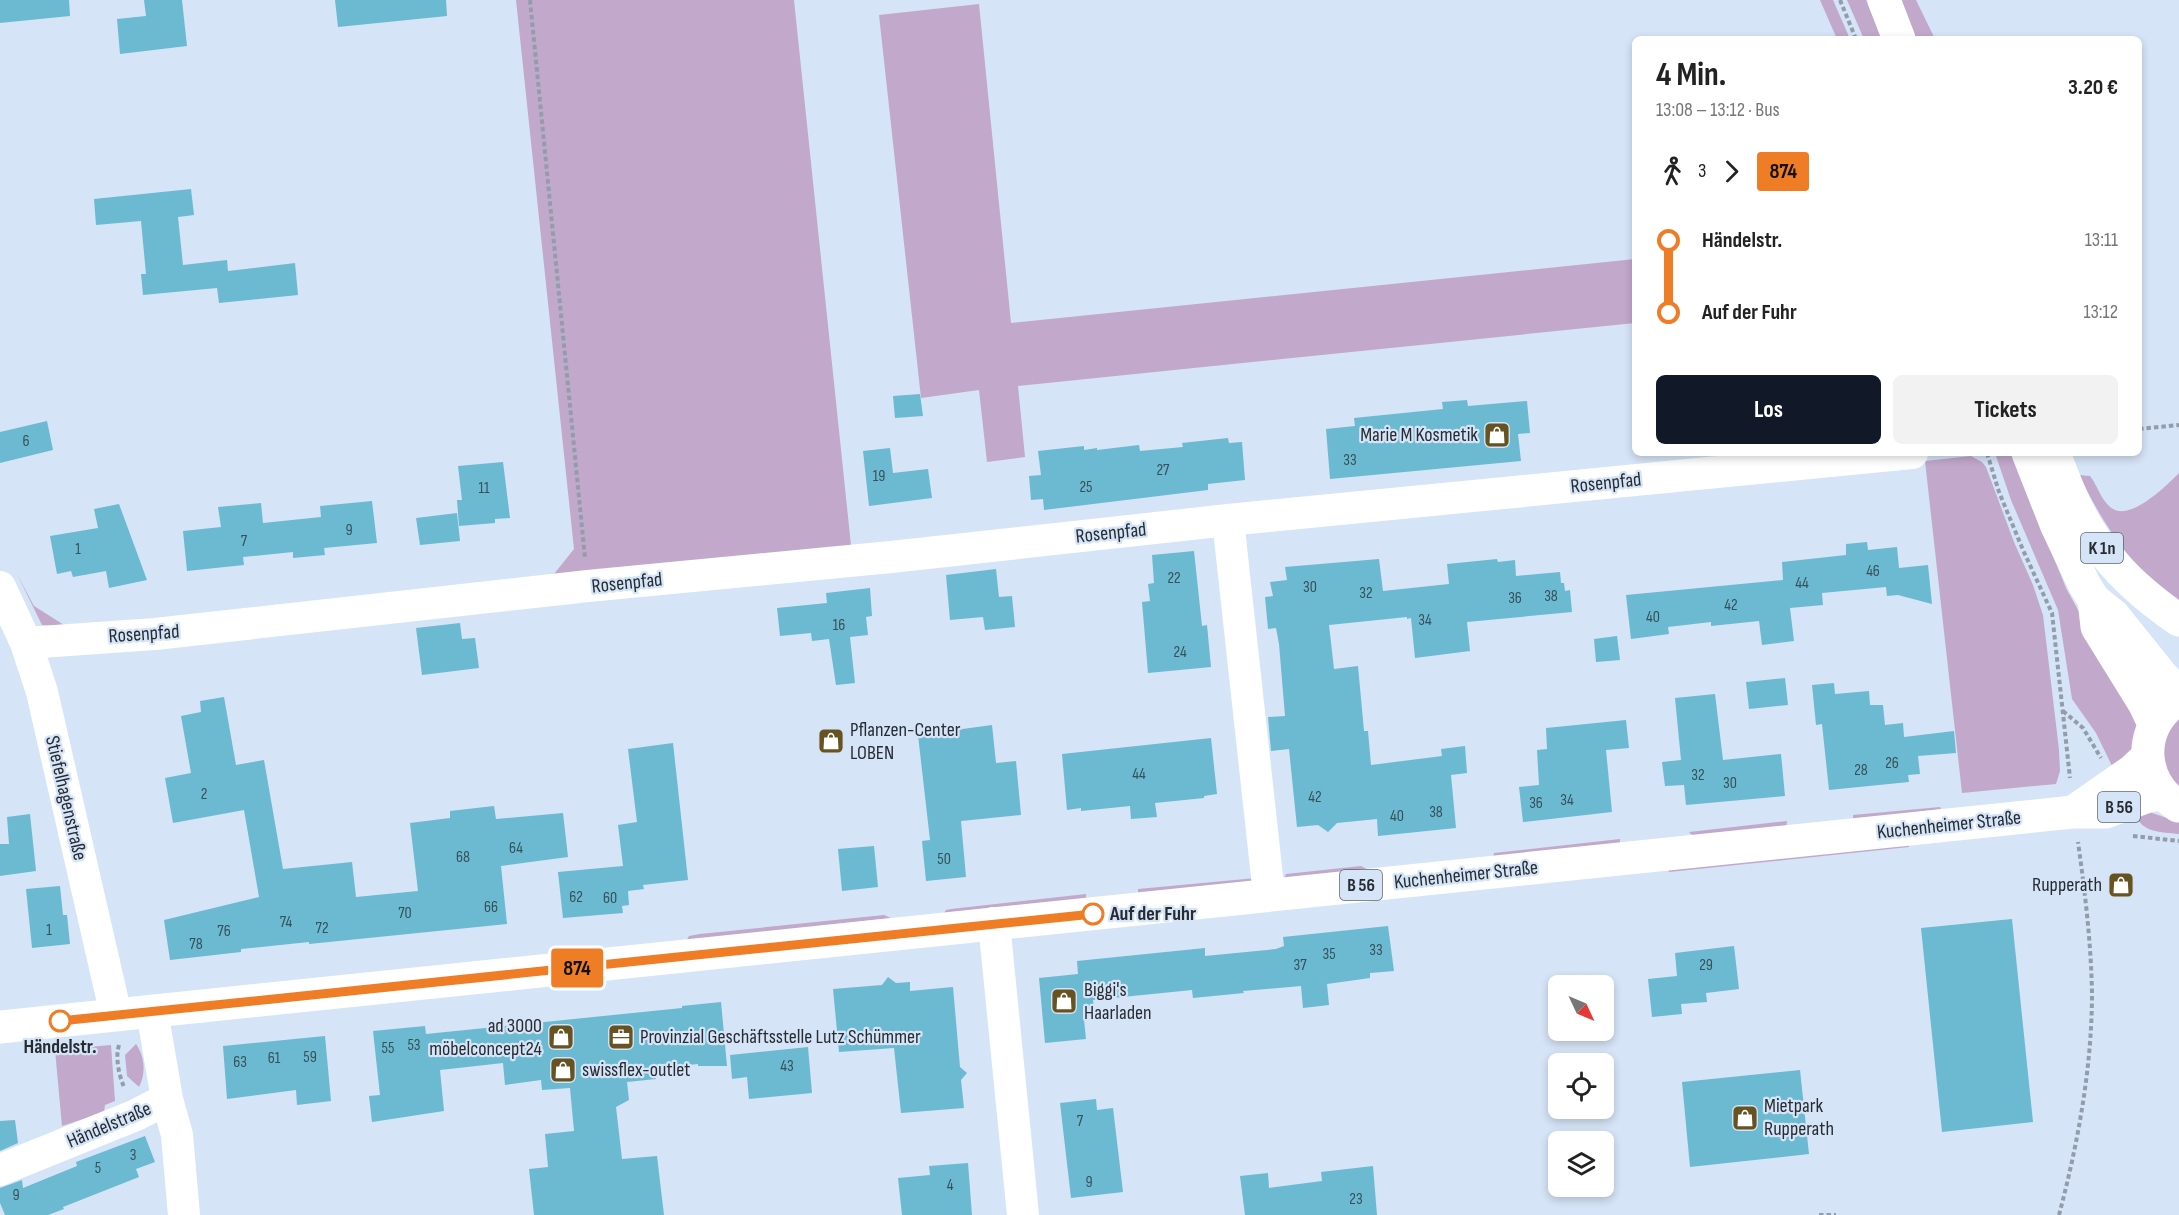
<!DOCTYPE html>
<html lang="de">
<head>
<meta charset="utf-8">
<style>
	body { margin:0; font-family:"Sofia Sans Condensed",sans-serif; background:#f2f2f2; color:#222; height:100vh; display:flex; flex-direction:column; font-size:22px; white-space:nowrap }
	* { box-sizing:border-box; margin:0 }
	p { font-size:20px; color:#767676 }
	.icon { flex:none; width:33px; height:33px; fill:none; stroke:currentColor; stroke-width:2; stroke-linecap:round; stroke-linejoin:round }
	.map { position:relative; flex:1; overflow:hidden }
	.details { position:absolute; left:1632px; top:36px; width:510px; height:420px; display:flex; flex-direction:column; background:#fff; border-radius:9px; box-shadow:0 3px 9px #0003 }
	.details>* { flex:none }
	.badge { padding:0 12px; border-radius:4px; font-size:21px; line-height:39px }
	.needle { width:39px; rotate:134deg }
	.fabs { position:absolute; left:1548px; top:975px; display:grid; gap:12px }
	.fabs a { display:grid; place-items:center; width:66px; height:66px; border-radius:9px; background:#fff; box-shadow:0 3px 9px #0003; font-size:30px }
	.map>.badge { position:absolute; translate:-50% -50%; box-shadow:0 0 0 3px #fff }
	.legs { display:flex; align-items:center; gap:9px; height:66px; padding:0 24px; font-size:20px }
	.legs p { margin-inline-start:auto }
	.overview { display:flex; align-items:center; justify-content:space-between; height:102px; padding:0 24px }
	h1 { font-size:33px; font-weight:700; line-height:45px }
	.cta { display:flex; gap:12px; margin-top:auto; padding:12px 24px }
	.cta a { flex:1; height:69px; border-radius:9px; background:#111827; color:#fff; font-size:24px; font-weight:700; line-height:69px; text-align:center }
	.cta a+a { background:#f2f2f2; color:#222 }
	ul { padding:0 24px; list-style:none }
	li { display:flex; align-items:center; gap:21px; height:72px; font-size:22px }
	li i { display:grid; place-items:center; width:9px; height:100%; margin:0 8px; background:currentColor }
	li i::after { content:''; width:15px; height:15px; margin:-8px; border:4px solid; border-radius:50%; background:#fff }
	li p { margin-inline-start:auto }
	li:first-child i { background:linear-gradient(#0000 50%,currentColor 0) }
	li:last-child i { background:linear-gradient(currentColor 50%,#0000 0) }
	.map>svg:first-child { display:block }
</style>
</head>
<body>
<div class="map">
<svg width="2179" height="1215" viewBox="0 0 2179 1215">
	<rect width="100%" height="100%" fill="#d5e4f6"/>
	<path fill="#c2a8cb" d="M516 0H794L852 555 550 579 574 549Z
		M1820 0H1833L1850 39H1837Z
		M1847 0H1866L1882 39H1864Z
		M1900 0H1916L1935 39H1916Z
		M979 4 1011 323 1635 259V323L1018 386 1025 457 987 462 979 390 921 398 879 15Z
		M1995 453H2012L2066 588 2139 722 2135 745 2114 770 2096 733 2072 699 2058 610 2011 500Z
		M1971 456 1982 462 1986 467 2014 542 2033 585 2043 615 2059 750 2060 771 2056 784 1962 793 1925 461Z
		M2179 473V603C2134 572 2103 524 2079 475L2090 476C2098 486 2102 504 2115 510 2134 518 2167 485 2179 473Z
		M17 574 34 606 64 625 58 627 42 625Z
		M2179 714V792L2160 757 2172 721Z
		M1940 807 1941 809 1853 820V815Z
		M2149 812 2179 822V834C2161 832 2141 833 2135 813Z
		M1787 821 1786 828 1694 837 1689 832Z
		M1620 839V844L1493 858 1494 853Z
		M1908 844 1909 847 1669 872 1668 869Z
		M1361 866 1367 869 1283 881 1286 874Z
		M1256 878 1259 880 1138 896V889Z
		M1086 894V901L942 916 946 910 951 909Z
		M884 915 891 918 686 941 689 936 700 934Z
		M136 1044C145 1057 146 1073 139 1087L127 1076 125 1055Z
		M111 1045 115 1101 105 1105 104 1112 62 1126 55 1050Z"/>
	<path fill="#6bbad1" d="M0 0H69L70 16 0 23Z
		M144 0H182L187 46 120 54 117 19 146 16Z
		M335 0H446L447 16 338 27Z
		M191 189 194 215 178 217 183 265 227 260 228 271 295 263 298 295 219 303 217 288 143 295 141 274H146L141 221 96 225 94 199Z
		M920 394 923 416 895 418 893 396Z
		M1467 400 1468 406 1527 401 1530 433 1518 434 1521 461 1330 479 1326 429 1355 426 1354 418 1443 409 1442 402Z
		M47 421 53 450 0 463V432Z
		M1228 438 1229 443 1242 442 1245 480 1208 484V490L1044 510 1043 499 1031 500 1029 476 1041 475 1038 451 1084 446V450L1097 448V450L1139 445 1140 451 1183 447 1182 443Z
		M890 448 893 473 928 469 932 498 869 506 863 451Z
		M503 462 510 518 495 519V523L459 526 457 500H462L458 466Z
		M372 501 377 543 324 548 325 555 293 558V552L243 557 244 565 187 571 183 531 221 527 218 507 261 503 263 523 321 517 320 506Z
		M119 504 147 580 109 588 106 571 73 577 71 571 57 574 50 536 98 528 94 509Z
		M457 513 460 541 420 545 416 518Z
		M1867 542 1868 550 1897 547 1899 568 1928 565 1932 604 1898 595 1887 596 1886 587 1822 593 1823 605 1790 608 1794 641 1762 645 1759 621 1711 626V622L1668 627 1669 634 1631 639 1626 595 1783 580 1782 562 1846 555V544Z
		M1194 551 1202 626 1207 625 1211 667 1148 673 1142 602 1150 601 1148 584 1154 583 1152 555Z
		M1379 559 1383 591 1449 584 1447 564 1497 559 1498 562 1515 560 1516 576 1560 572 1561 583H1564L1565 591 1570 590 1572 612 1467 622 1470 651 1415 658 1411 618 1407 619V617L1329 625 1334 669 1358 666 1364 731H1368L1371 765 1442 756 1441 749 1465 746 1467 773 1451 775 1456 828 1378 836 1377 819 1337 823 1328 832 1318 825 1297 827 1289 749 1271 751 1268 717 1285 716 1279 644 1276 628 1268 629 1265 597 1273 596 1270 582 1287 580 1285 567Z
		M996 569 999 597 1012 596 1015 627 985 630 983 617 950 620 946 575Z
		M870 588 872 616 866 617 868 635 850 637 855 683 836 685 829 639 812 641 811 633 780 636 777 608 827 603 826 593Z
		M460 623 462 639 475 638 479 668 422 675 416 628Z
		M1617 636 1620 660 1596 662 1594 639Z
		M1785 678 1788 705 1749 709 1746 682Z
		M1834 683 1835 694 1869 691 1870 705H1883L1885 725 1903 723 1904 737 1954 731 1956 753 1918 756 1920 774 1908 775 1909 782 1829 790 1822 724 1816 725 1812 685Z
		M1715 694 1723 760 1781 754 1785 796 1686 805 1684 785 1665 786 1662 762 1681 760 1675 698Z
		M224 697 236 765 264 760 283 869 352 862 356 897 418 891 410 823 450 818V811L494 806 496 819 563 813 568 857 501 866 507 924 309 944V942L241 949V952L170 960 164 920 259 897 244 810 173 823 165 778 191 773 181 716 201 712 200 701Z
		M1626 720 1629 748 1606 750 1612 812 1523 822 1519 787 1539 785 1537 750 1547 749 1546 728Z
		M992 725 996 763 1016 761 1021 815 961 821 966 877 926 881 922 841 930 840 918 735Z
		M1211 738 1217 794 1204 796V798L1155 803 1157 817 1131 819 1130 806 1081 811V808L1067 810 1062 754Z
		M673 743 688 880 643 885 644 889 628 891 629 905 622 906 623 913 563 918 558 872 623 866 618 825 637 822 628 749Z
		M30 814 36 871 0 876V844H9L7 817Z
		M874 846 878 887 842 891 838 849Z
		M60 886 63 915H67L70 944 32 948 26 889Z
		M2012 919 2033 1122 1942 1132 1921 928Z
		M1388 926 1394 971 1370 973V978L1327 984 1329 1005 1303 1008 1301 986 1243 991 1244 993 1193 998 1192 990 1093 1000 1094 1008 1083 1010 1086 1039 1045 1043 1039 978 1078 974 1077 961 1205 948V956L1276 949 1284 946 1283 937Z
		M1734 946 1739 989 1706 993 1707 1002 1681 1004 1682 1014 1652 1017 1648 979 1677 976 1675 953Z
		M888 977 896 983 910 982V991L953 987 960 1067 967 1073 961 1080 964 1108 901 1113 894 1048 839 1052 833 989 882 985Z
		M721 1002 727 1066H698V1064L655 1069 656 1079 627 1082 629 1100 616 1107 622 1159 657 1156 664 1215H534L529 1169 548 1167 545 1134 574 1131 570 1088 542 1090 541 1080 505 1085 503 1063 440 1070 444 1111 372 1122 369 1096 380 1095 373 1031 425 1026 426 1034 682 1008V1006Z
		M325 1036 331 1101 297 1105 296 1090 227 1099 223 1046Z
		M808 1047 812 1093 749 1099 747 1077 732 1079 730 1055Z
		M1800 1070 1809 1154 1690 1167 1682 1082Z
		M1096 1099 1097 1110 1113 1108 1123 1192 1071 1198 1060 1103Z
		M15 1120 18 1143 0 1151V1121Z
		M145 1136 155 1162 136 1169 139 1177 63 1207 64 1209 48 1215H5L0 1203V1188L22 1180 23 1188 77 1166 76 1162Z
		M968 1163 972 1215H902L898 1178 930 1175 929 1166Z
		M1373 1166 1377 1215H1245L1240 1176 1268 1173 1269 1188 1322 1181 1321 1172Z"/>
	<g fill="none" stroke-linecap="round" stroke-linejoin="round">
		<path stroke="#919daa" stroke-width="4" stroke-dasharray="4.5 3" stroke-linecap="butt" d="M530 0 585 558
			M1840 0 1856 39
			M2139 429 2179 425
			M1987 453 1999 492 2023 550 2052 613 2070 778
			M2063 711 2083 728 2101 758
			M2133 836 2179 841
			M119 1045C115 1058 119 1075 124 1087
			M1819 1215H1836
			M2059 1215C2078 1143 2092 1067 2092 993 2091 942 2085 892 2078 842"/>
		<path stroke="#fff" stroke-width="32" d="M1228 520 1269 895
			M0 587 26 643 42 692 116 1015
			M26 643 155 634 588 586 891 557 1228 520 1912 453
			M994 923 1023 1215
			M167 1099 177 1135 184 1215
			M0 1170 136 1115 167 1099 152 1011"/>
		<path stroke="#fff" stroke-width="33" d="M1884 0 1899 39
			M2028 453 2056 524 2084 584 2094 600 2114 616 2163 677 2179 693
			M2054 453C2065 483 2077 514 2096 541 2117 572 2148 599 2179 620
			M2094 600 2097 627 2144 703 2154 724
			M2168 707C2137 737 2143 783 2178 806
			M2073 812 2132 771 2147 757
			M0 1027 2073 812H2106L2148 796 2163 794"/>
	</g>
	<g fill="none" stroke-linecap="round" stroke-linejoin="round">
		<defs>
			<path id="line-1" d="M60 1021 1093 914"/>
		</defs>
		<use href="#line-1" stroke="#fff" stroke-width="14"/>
		<use href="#line-1" stroke="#ef7d26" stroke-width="9"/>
	</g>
	<defs>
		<symbol id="shop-square" viewBox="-11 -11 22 22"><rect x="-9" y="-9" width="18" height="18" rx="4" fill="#675221" stroke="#d5e4f6"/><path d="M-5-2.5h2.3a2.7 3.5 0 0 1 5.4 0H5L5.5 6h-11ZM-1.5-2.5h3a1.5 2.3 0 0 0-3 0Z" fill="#fff"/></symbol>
		<symbol id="office-square" viewBox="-11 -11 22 22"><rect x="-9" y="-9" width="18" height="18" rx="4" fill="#675221" stroke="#d5e4f6"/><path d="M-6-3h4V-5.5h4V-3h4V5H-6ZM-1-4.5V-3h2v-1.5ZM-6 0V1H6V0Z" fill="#fff"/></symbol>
	</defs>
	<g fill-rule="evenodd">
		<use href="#shop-square" x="1482" y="420" width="30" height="30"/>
		<use href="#shop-square" x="816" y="726" width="30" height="30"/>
		<use href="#shop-square" x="2106" y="870" width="30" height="30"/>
		<use href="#shop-square" x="1049" y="986" width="30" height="30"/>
		<use href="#shop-square" x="546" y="1022" width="30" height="30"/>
		<use href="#office-square" x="606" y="1022" width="30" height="30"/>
		<use href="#shop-square" x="548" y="1055" width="30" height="30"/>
		<use href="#shop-square" x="1730" y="1103" width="30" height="30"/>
	</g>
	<g fill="#fff" stroke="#ef7d26" stroke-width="3">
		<circle cx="1093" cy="914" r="10"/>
		<circle cx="60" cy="1021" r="10"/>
	</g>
	<g text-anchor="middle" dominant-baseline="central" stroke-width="4.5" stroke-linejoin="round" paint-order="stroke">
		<g font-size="16" fill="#37505a">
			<text x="26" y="441">6</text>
			<text x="1350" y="460">33</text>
			<text x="1163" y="470">27</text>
			<text x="879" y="476">19</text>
			<text x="1086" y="487">25</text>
			<text x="484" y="488">11</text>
			<text x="349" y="530">9</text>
			<text x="244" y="541">7</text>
			<text x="78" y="549">1</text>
			<text x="1873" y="571">46</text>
			<text x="1174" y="578">22</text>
			<text x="1802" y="583">44</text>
			<text x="1310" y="587">30</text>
			<text x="1366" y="593">32</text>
			<text x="1551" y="596">38</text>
			<text x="1515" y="598">36</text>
			<text x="1731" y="605">42</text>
			<text x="1653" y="617">40</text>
			<text x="1425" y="620">34</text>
			<text x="839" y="625">16</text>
			<text x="1180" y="652">24</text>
			<text x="1892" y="763">26</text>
			<text x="1861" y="770">28</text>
			<text x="1139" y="774">44</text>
			<text x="1698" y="775">32</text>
			<text x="1730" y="783">30</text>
			<text x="204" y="794">2</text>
			<text x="1315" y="797">42</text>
			<text x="1567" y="800">34</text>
			<text x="1536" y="803">36</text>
			<text x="1436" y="812">38</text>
			<text x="1397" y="816">40</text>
			<text x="516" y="848">64</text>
			<text x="463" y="857">68</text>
			<text x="944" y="859">50</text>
			<text x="576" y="897">62</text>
			<text x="610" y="898">60</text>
			<text x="491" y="907">66</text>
			<text x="405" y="913">70</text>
			<text x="286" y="922">74</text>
			<text x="322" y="928">72</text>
			<text x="49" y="930">1</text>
			<text x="224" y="931">76</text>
			<text x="196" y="944">78</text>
			<text x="1376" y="950">33</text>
			<text x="1329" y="954">35</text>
			<text x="1300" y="965">37</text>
			<text x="1706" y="965">29</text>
			<text x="414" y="1045">53</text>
			<text x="388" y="1048">55</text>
			<text x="310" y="1057">59</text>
			<text x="274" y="1058">61</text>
			<text x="240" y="1062">63</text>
			<text x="787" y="1066">43</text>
			<text x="1080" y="1121">7</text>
			<text x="133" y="1155">3</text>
			<text x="98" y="1168">5</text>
			<text x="1089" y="1182">9</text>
			<text x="950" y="1185">4</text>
			<text x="16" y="1195">9</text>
			<text x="1356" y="1199">23</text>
		</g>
		<g fill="#d5e4f6" stroke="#5a636d" stroke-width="1.5">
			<rect x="2081" y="533" width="42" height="30" rx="4.5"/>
			<rect x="2098" y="792" width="42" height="30" rx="4.5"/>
			<rect x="1340" y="870" width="42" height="30" rx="4.5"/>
		</g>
		<g font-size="18" font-weight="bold" fill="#262c32">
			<text x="2102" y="548">K 1n</text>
			<text x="2119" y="807">B 56</text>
			<text x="1361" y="885">B 56</text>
		</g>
		<g font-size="20" fill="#262c32" stroke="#d5e4f6" text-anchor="start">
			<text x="1478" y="435" text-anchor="end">Marie M Kosmetik</text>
			<text x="850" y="730">Pflanzen-Center<tspan x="850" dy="23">LOBEN</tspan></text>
			<text x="2102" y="885" text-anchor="end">Rupperath</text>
			<text x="1084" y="990">Biggi's<tspan x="1084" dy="23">Haarladen</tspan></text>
			<text x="542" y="1026" text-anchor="end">ad 3000<tspan x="542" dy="23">möbelconcept24</tspan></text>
			<text x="640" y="1037">Provinzial Geschäftsstelle Lutz Schümmer</text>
			<text x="582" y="1070">swissflex-outlet</text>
			<text x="1764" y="1106">Mietpark<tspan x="1764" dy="23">Rupperath</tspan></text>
		</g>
		<g font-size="20" fill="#262c32" stroke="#d5e4f6">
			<text transform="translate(1606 483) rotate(-6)">Rosenpfad</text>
			<text transform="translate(1111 533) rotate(-6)">Rosenpfad</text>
			<text transform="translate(627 583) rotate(-6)">Rosenpfad</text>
			<text transform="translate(144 634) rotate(-4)">Rosenpfad</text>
			<text transform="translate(66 798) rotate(77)">Stiefelhagenstraße</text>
			<text transform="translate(1949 825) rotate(-6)">Kuchenheimer Straße</text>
			<text transform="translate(1466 875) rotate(-6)">Kuchenheimer Straße</text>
			<text transform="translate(109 1125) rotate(-23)">Händelstraße</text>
		</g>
		<g font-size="20" font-weight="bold" fill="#262c32" stroke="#d5e4f6" text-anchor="start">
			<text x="1110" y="914">Auf der Fuhr</text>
			<text x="60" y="1047" text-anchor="middle">Händelstr.</text>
		</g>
	</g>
</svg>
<div class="fabs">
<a><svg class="needle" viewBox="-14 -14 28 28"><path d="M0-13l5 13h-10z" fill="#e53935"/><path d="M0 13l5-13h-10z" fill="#767676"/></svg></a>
<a><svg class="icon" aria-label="locate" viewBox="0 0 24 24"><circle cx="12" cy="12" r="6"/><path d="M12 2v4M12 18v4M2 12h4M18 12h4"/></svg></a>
<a><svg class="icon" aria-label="layers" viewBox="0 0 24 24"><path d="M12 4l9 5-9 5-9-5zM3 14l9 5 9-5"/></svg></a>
</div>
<b class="badge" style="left:577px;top:968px;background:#ef7d26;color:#111">874</b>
<section class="details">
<div class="overview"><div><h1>4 Min.</h1><p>13:08 – 13:12 · Bus</p></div><b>3.20 €</b></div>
<div class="legs"><svg class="icon" aria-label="walk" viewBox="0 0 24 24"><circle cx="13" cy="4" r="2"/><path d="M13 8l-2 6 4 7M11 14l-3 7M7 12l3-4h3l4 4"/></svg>3<svg class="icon" aria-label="forward" viewBox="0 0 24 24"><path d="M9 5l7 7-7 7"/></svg><b class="badge" style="background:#ef7d26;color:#111">874</b></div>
<ul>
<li><i style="color:#ef7d26"></i><b>Händelstr.</b><p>13:11</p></li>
<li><i style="color:#ef7d26"></i><b>Auf der Fuhr</b><p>13:12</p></li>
</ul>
<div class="cta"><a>Los</a><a>Tickets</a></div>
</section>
</div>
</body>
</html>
